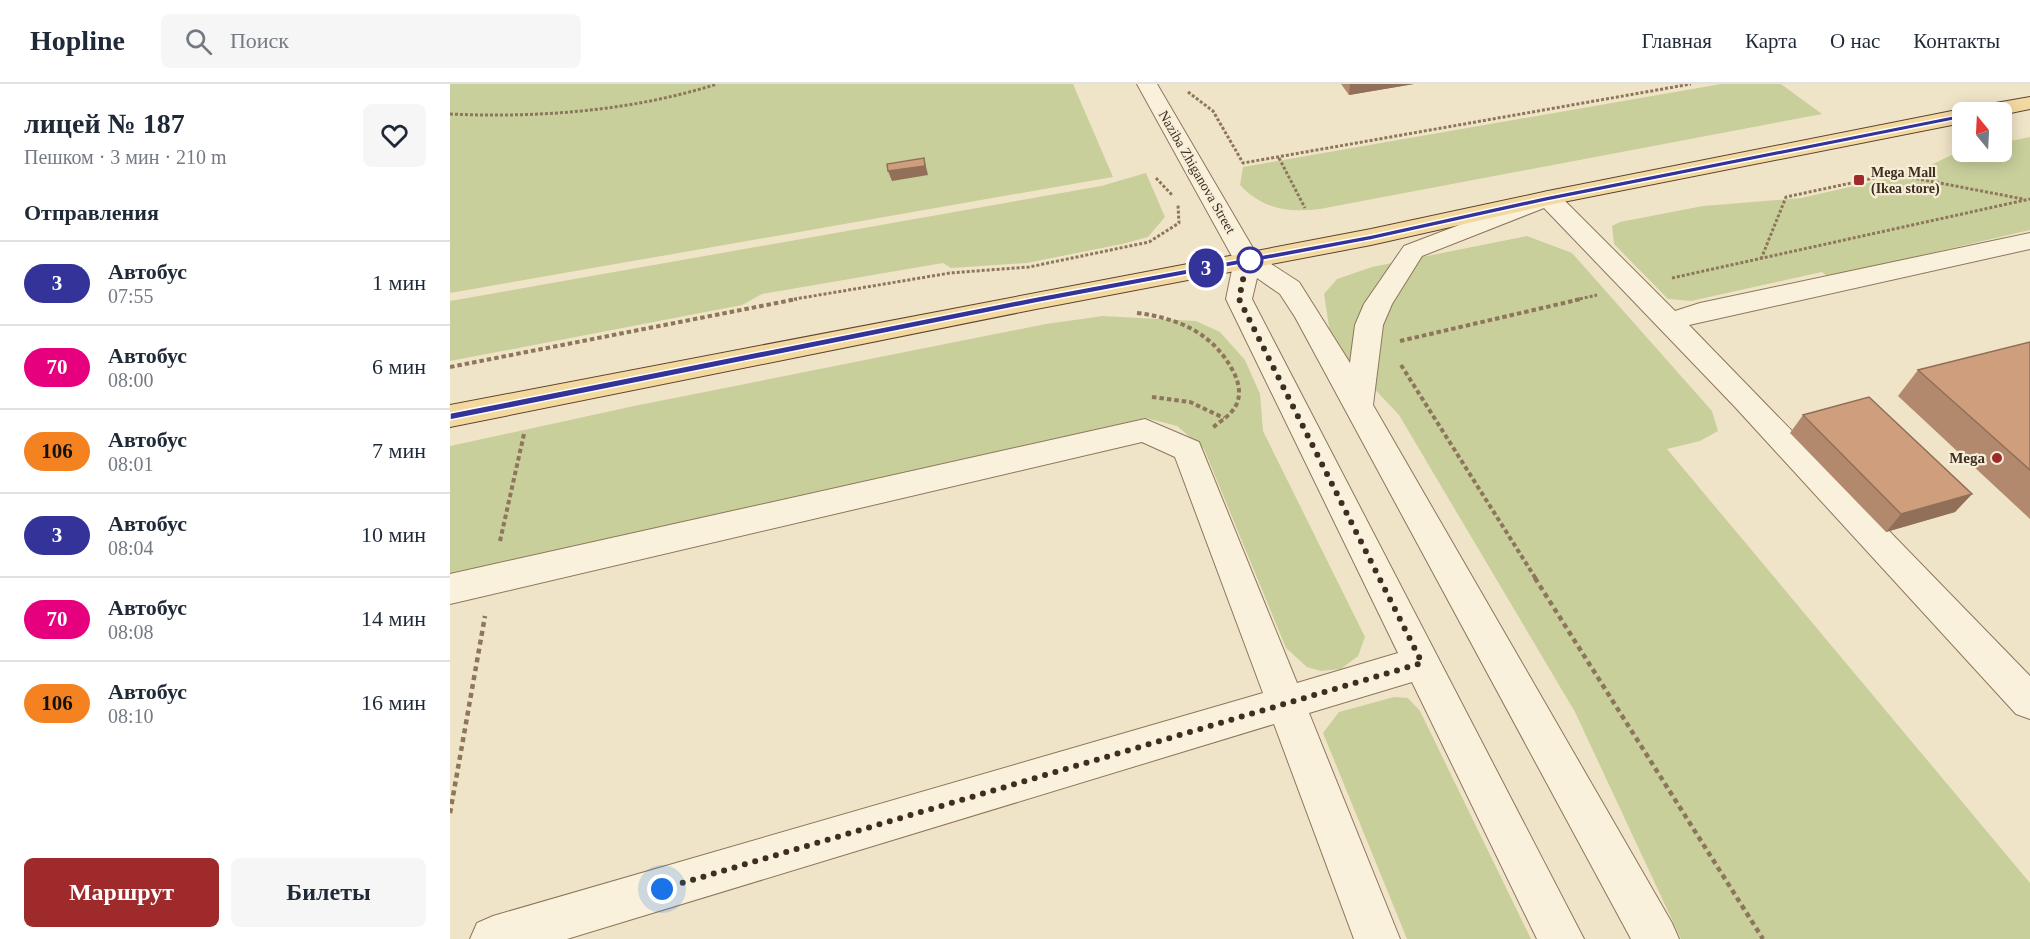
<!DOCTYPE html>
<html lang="ru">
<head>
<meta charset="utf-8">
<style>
	body { margin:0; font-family:Georgia,serif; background:#f6f6f7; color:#1f2937; height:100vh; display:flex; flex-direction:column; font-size:22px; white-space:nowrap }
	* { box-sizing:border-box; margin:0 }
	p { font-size:20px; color:#747a83 }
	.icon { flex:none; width:33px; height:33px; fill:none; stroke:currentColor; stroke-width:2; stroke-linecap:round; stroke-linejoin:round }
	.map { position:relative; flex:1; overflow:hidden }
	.side { display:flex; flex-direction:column; background:#fff; width:450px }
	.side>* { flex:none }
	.badge { padding:0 12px; border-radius:20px; font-size:21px; line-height:39px }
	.needle { width:39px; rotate:342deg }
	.tools { position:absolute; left:1502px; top:18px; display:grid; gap:12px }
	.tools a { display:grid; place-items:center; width:60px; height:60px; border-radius:9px; background:#fff; box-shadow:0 3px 15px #0003; font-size:30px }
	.you { position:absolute; width:30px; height:30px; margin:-15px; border:4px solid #fff; border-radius:50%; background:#1a73e8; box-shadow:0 0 0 9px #1a73e833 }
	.map>.badge { position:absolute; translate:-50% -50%; box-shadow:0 0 0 3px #fff }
	h2 { padding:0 24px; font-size:22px; line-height:54px }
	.round { display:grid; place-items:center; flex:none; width:63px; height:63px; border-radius:9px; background:#f6f6f7 }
	.summary { display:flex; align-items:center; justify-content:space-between; height:102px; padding:0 24px }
	h1 { font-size:28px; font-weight:700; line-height:45px }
	.action { display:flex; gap:12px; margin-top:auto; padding:12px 24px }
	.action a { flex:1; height:69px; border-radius:9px; background:#9e2a2b; color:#fff; font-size:24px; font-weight:700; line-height:69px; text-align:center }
	.action a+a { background:#f6f6f7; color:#1f2937 }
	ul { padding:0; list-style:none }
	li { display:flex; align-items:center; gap:18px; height:84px; padding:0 24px; border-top:2px solid #e0e1e3 }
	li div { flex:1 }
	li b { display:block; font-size:22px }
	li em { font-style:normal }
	li .badge { min-width:66px; font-weight:700; text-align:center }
	header { display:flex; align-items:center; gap:36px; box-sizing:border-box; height:84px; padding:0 30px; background:#fff; border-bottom:2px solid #e0e1e3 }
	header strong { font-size:28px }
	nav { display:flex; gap:33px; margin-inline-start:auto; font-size:21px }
	.search { width:420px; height:54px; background:#f6f6f7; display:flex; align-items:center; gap:15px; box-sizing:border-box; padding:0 21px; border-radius:9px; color:#747a83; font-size:22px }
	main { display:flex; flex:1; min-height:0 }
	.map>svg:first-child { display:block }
</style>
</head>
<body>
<header>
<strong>Hopline</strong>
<div class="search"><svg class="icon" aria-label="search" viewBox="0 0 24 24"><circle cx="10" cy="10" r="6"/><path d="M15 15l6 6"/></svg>Поиск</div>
<nav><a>Главная</a><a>Карта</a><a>О нас</a><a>Контакты</a></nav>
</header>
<main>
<section class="side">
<div class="summary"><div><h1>лицей № 187</h1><p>Пешком · 3 мин · 210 m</p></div><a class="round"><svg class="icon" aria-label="heart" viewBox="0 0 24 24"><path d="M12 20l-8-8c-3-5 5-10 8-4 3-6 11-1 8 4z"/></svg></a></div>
<h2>Отправления</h2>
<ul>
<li><span class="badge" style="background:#339;color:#fff">3</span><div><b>Автобус</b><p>07:55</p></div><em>1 мин</em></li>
<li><span class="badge" style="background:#e6007e;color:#fff">70</span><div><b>Автобус</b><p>08:00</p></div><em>6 мин</em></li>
<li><span class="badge" style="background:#f58220;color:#111">106</span><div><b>Автобус</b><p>08:01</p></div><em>7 мин</em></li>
<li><span class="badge" style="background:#339;color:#fff">3</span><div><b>Автобус</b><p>08:04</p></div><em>10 мин</em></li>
<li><span class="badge" style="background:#e6007e;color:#fff">70</span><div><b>Автобус</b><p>08:08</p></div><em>14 мин</em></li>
<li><span class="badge" style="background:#f58220;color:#111">106</span><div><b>Автобус</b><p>08:10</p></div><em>16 мин</em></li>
</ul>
<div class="action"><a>Маршрут</a><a>Билеты</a></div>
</section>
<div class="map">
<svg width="1580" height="855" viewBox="0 0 1580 855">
	<rect width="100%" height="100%" fill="#f0e4c8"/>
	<path fill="#c9cf9b" d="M0 0H623L663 93 0 209Z
		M1271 0H1331L1372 30 870 125C839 129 812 125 790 101L793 83Z
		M1580 53V146L1378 193 1372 188 1241 217 1218 215 1164 160 1162 142 1170 138 1253 122 1351 114 1466 88 1508 68H1551V59Z
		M696 89 715 133 698 153 672 160 577 179 501 184 493 179 312 210 292 221 0 277V217L651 102Z
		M1077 152 1122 169 1262 327 1268 347 1250 357 1217 365 1580 799V855H1231L1125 628 949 331 901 280 880 249 874 210 887 195 922 183Z
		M653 232 746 237 770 248 795 276 810 310 813 347 915 553 908 572 891 585 871 587 857 583 836 564 754 365 727 342 696 334 0 491V362L184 322 596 240Z
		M944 613 958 614 970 627 1081 855H957L873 649 889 628Z"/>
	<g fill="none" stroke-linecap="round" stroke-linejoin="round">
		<defs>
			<path id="minor" d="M687 0H707L807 171 849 198 900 279 905 241 914 220 954 162 1098 107 1107 109 1225 227 1250 219 1580 149V165L1239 241 1580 592V635L1566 630 1285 323 1094 124 972 172 942 220 933 241 923 321 1222 839 1229 855H1181L845 233 830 210 807 194 802 215 1134 855H1087L962 598 859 629 950 855H904L824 640 117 855H20L27 839 43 832 813 609 725 373 692 358 0 520V490L695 335 749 358 847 599 948 569 776 215 784 176Z"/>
			<path id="major" d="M1580 13V25L1551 31V28H1520L1523 23Z
				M1512 25 1520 28H1512V39L1098 121 921 161 586 225 0 343V321L921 145 1098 107Z"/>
		</defs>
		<use href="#minor" stroke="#8d765c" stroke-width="2"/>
		<use href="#major" stroke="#5b4430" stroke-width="2"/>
		<path stroke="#8d765c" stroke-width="3" stroke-dasharray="3 2" stroke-linecap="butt" d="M738 8 763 27 793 79 1241 0
			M0 30C89 34 182 27 267 0
			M829 74 855 124
			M706 94 723 112
			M1311 175 1336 113 1443 90 1573 115
			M1222 194 1580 115
			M339 216 500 189 579 183 699 158 729 139 728 121
			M1125 216 1147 211"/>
		<path stroke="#8d765c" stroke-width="4" stroke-dasharray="4.5 3" stroke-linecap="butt" d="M687 229C728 234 763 249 783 287 789 298 792 312 785 323 780 332 769 338 761 345
			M950 257 1131 215
			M951 281 1086 495
			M0 283 347 215
			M702 313 740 318 774 334
			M50 457 74 350"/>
		<path stroke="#8d765c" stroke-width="4.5" stroke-dasharray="5 4" stroke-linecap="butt" d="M1085 494 1313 855
			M0 729 35 532"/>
		<use href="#minor" fill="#faf1dc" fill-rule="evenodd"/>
		<use href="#major" fill="#f3d9a0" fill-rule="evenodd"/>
	</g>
	<path fill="#b2896c" d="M891 0H964L899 11Z
		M1580 258V435L1448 312 1468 286Z
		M1353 331 1522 410 1505 428 1436 448 1340 349Z"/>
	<path fill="#916f58" d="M900 0H964L899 11Z
		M474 74 478 91 442 97 438 87Z
		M1522 410 1505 428 1436 448 1451 430Z"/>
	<path fill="#cf9f7d" stroke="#916f58" stroke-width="1.5" d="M474 74 475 82 438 87 437 80Z
		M1580 258V386L1468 286Z
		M1419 313 1522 410 1451 430 1353 331Z"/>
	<path fill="#339" stroke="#fff" stroke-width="1.5" d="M1512 30 1515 34 1098 117 921 156 586 219 0 336V329L586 213 921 151 1098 112Z"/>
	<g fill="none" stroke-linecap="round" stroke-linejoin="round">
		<path stroke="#3d2e20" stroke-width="6" stroke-dasharray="0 10.8" d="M212 805 972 579 789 215 797 176H800"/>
	</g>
	<g fill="#9e2a2b" stroke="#f7eed8" stroke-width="2">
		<rect x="1403" y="90" width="12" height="12" rx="3"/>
		<circle cx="1547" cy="374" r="6"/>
	</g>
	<circle fill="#fff" stroke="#339" stroke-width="3" cx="800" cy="176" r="12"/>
	<g text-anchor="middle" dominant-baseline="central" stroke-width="4.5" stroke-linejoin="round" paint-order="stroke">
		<g font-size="14" fill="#3d2e20" stroke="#f7eed8">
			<text transform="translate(747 88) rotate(60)">Naziba Zhiganova Street</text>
		</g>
		<g font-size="14" font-weight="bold" fill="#3d2e20" stroke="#f7eed8" text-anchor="start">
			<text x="1421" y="88">Mega Mall<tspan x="1421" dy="16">(Ikea store)</tspan></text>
		</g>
		<g font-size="15" font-weight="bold" fill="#3d2e20" stroke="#f7eed8" text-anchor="end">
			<text x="1535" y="374">Mega</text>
		</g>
	</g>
</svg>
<div class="tools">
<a><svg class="needle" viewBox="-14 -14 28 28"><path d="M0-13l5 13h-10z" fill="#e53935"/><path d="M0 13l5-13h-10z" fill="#747a83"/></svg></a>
</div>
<div class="you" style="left:212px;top:805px"></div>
<b class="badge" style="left:756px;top:184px;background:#339;color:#fff">3</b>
</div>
</main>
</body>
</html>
